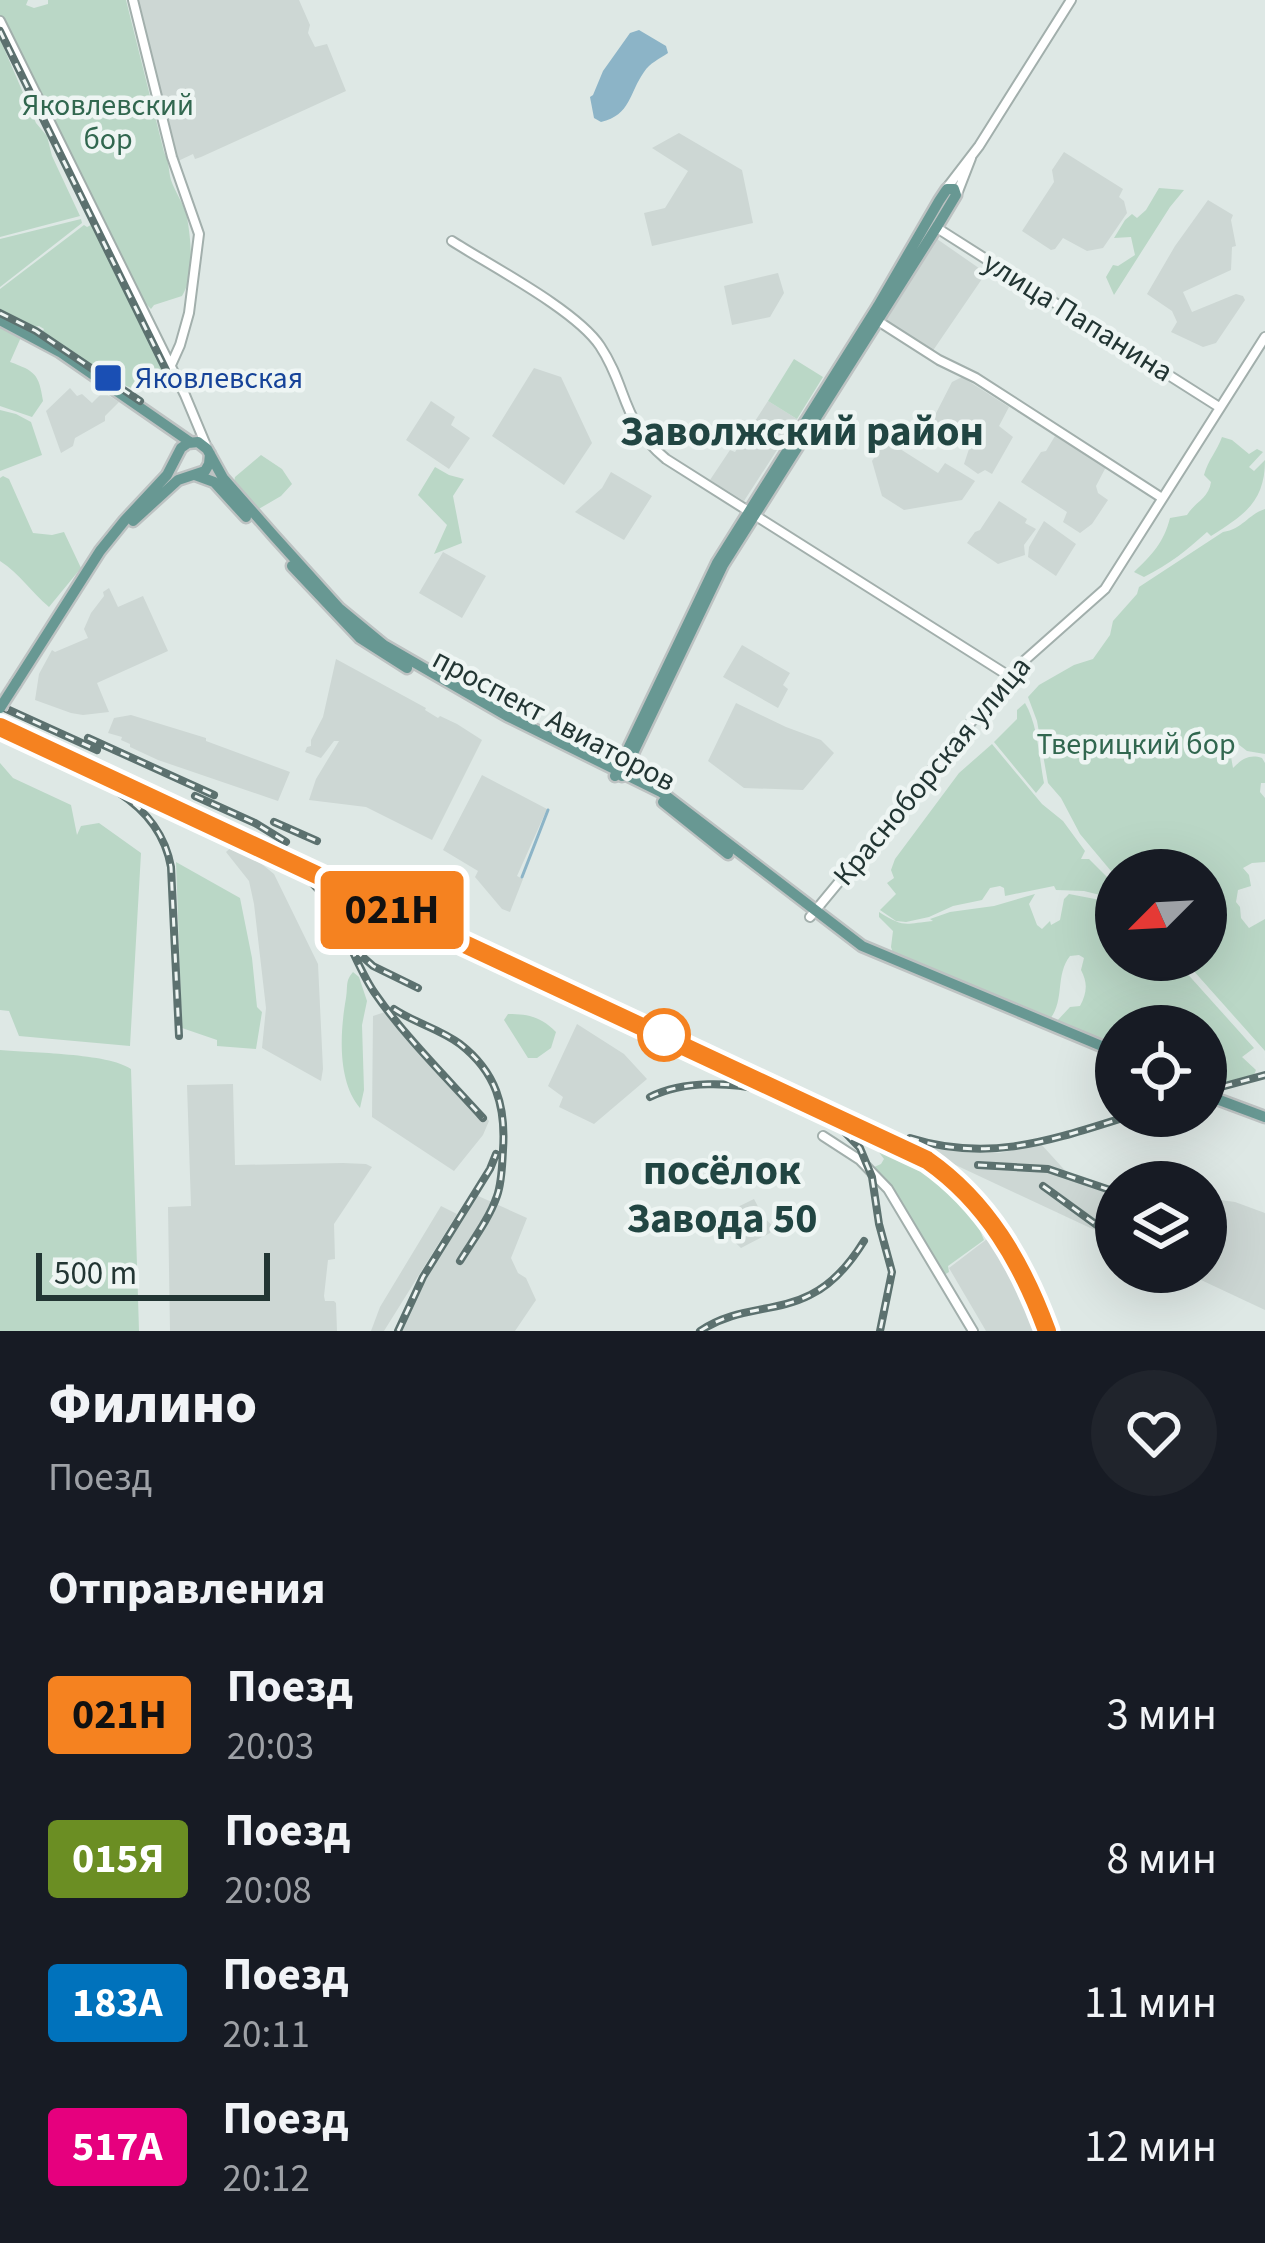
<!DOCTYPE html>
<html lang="ru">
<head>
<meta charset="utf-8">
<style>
	body { margin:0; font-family:"Source Sans 3",sans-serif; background:#20242c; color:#f1f3f6; height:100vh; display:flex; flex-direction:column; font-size:45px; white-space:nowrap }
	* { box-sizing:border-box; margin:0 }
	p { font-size:39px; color:#9ea1a6 }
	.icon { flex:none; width:66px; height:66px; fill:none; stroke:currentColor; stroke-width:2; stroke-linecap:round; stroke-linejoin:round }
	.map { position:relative; height:1331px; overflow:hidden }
	.side { display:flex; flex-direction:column; background:#171b24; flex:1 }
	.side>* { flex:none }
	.badge { padding:0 24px; border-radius:9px; font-size:42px; line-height:78px }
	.needle { width:78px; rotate:246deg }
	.tools { position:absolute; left:1095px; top:849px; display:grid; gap:24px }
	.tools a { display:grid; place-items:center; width:132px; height:132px; border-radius:50%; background:#171b24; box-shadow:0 12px 48px #0002; font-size:60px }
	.scale { position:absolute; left:36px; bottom:30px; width:234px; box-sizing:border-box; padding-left:12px; border:6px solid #223533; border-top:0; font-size:33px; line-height:42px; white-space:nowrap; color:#223533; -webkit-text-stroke:9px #eef5f3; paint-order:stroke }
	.map>.badge { position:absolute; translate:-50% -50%; box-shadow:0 0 0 6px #fff }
	h2 { padding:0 48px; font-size:45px; line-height:108px }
	.round { display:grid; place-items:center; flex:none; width:126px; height:126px; border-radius:63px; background:#20242c }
	.summary { display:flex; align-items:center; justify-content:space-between; height:204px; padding:0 48px }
	h1 { font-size:57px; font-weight:800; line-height:90px }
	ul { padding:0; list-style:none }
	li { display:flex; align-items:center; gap:36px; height:144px; padding:0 48px }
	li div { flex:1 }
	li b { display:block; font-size:45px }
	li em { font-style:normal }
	li .badge { min-width:132px; font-weight:700; text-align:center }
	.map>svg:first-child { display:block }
</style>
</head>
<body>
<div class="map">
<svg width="1265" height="1331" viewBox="0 0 1265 1331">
	<rect width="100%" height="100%" fill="#dee8e5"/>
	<path fill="#cdd7d4" d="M136 0H299L310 25 308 33 315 47 327 44 346 91 201 157 195 159 193 154 178 161Z
		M679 133 742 170 753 223 652 246 644 213 665 208 688 171 652 148Z
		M1064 152 1123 189 1119 197 1124 201 1127 213 1103 248 1087 251 1063 238 1055 249 1051 250 1022 231 1054 182 1052 170Z
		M1208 200 1233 215 1231 220 1236 246 1232 247 1231 270 1183 292 1192 312 1236 294 1243 296 1245 300 1216 343 1203 347 1171 332 1177 322 1172 311 1147 294 1175 246Z
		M937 239 986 273 932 352 882 320Z
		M778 273 784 293 770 317 732 325 724 286Z
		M534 368 561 377 592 443 564 485 492 436Z
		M962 377 1009 407 999 426 1013 437 992 474 985 470 978 474 964 464 969 449 931 423 952 382Z
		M70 388 77 396 82 394 92 403 103 392 119 402 105 416V421L75 438 73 446 61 453 46 411Z
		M431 401 455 417 451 425 470 438 449 469 406 440Z
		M768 401 797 419 744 501 710 480 730 450 735 452Z
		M1055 436 1106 467 1096 486 1098 493 1108 500 1092 524 1080 533 1063 522 1067 512 1021 482 1041 452 1046 451Z
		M886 440 938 473 945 463 975 481 962 500 904 510 882 496 872 461Z
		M611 472 652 496 624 540 575 512 602 488Z
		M999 501 1027 519 1025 523 1036 529 1024 545 1025 555 998 564 967 543 975 532 980 530Z
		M1044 521 1076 544 1056 576 1028 557 1029 547Z
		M443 552 486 576 462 618 419 593Z
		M109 588 118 607 143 596 168 651 97 683 109 712 83 715 71 713 35 700 39 674 52 650 55 652 88 638 84 629 91 613 104 596 103 592Z
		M742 645 790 673 783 685 788 689 778 708 723 677Z
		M336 659 426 708 425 710 438 718 440 716 457 724 482 740 432 840 366 807 309 800 316 779 339 741H334L321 758 305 752 307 747 311 746V740L323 717Z
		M736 703 786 727 821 740 834 753 803 790 744 788 708 761Z
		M131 715 206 738V741L290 772 278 801 158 760 130 747V744L121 740 122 737 108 733 114 718Z
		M482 775 547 809 517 876 523 879 510 912 502 909 475 877 478 871 443 850Z
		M236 843 274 874 318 964 323 1069 321 1081 262 1048 266 1008 254 904 249 881 226 852Z
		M391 1010 489 1121 483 1135 454 1171 372 1117 373 1016Z
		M577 1024 624 1054 647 1079 594 1124 559 1107 563 1097 548 1086Z
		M233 1084 235 1165 343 1163 366 1164 372 1167 334 1224 335 1259 328 1260 324 1296 325 1301H334L336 1303 337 1331H170L168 1207 191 1206 187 1085Z
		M1041 1144 1070 1176 1116 1191V1240L930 1153 932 1145 999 1153Z
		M476 1195 527 1218 511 1258 518 1273 526 1278 536 1300 515 1331H402L415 1294Z
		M1206 1198 1235 1202 1265 1213V1310L1184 1272H1206Z
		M754 1199 764 1218 773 1226 770 1233 741 1248 711 1220Z
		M441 1206 457 1214 384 1331H371L380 1307Z
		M987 1239 1019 1281 1042 1331H986L949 1268Z"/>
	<path fill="#bad7c6" d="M0 0H28L26 5 34 8 48 4V0H126L164 152C170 164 168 169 171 180 175 192 184 204 187 217 191 240 195 276 182 296L154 305 151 309 143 301 0 15Z
		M0 39 36 123 47 136 52 156 80 216 0 237Z
		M1159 188 1184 190 1170 207 1114 295 1106 277 1113 265 1118 266 1135 255 1131 237 1114 238 1125 220 1132 214 1137 218 1146 210Z
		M81 219 82 223 0 287V239Z
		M97 222 178 385 173 389 167 381C155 382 150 388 138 389 121 389 60 346 41 335L44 329 39 326 30 328 0 310V289L84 225 87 227Z
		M0 325 22 335 10 362C35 371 39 374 43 401L32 417 0 406Z
		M794 359 823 377 797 419 768 401Z
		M0 410 16 414 31 422 42 455 0 471Z
		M1222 437 1232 440 1249 454 1257 449 1263 452 1249 467 1254 471 1265 460C1265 502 1244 515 1211 536L1207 532C1187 550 1170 564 1144 577L1134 572C1152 555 1164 542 1170 518L1187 515C1195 502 1209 498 1211 482L1204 475C1208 460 1217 451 1222 437Z
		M261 455 282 469 292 484 281 496 257 510 234 482 235 477Z
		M435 467 449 475 464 479 453 496 462 543 434 554 447 525 418 495Z
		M3 476 9 479 33 533 52 535 64 532 81 568 49 607C31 592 20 574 0 561V478Z
		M1265 509V754L1247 751 1238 744 1230 751 1233 768C1242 759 1249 754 1262 758L1265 763V783H1261L1260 792 1265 798V862L1252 863 1243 868 1249 875 1251 886 1238 890 1236 902 1240 907 1241 918 1249 928 1265 919V1051L1184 960H1206V870H1116V877L1080 834 1061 798 1048 783 1037 721 1028 697 1039 685 1074 665 1093 659 1110 635 1113 621 1137 594 1139 587 1223 532C1243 529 1247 515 1265 509Z
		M1025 703C1038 725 1039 758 1044 783L1036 793 994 742 1017 719V710Z
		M992 744 1042 804 1063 821 1085 851 1081 859H1089L1116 886V899L1084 891 1056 890 1054 886 1005 896 1004 888 1000 886 990 888 982 900 953 906 929 917 906 922 896 921 880 910 896 894 887 883 894 878 891 870 895 859 959 773Z
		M0 763 13 778 71 805 77 835 81 826 99 823 141 853 130 1046 19 1036 9 1011 0 1010Z
		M176 862 240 898 252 958 257 1007 262 1012 256 1049 217 1046V1040L182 1028Z
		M1035 894 1029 904 1037 925 1042 929 1050 921 1051 925 1060 920 1064 899 1069 894 1116 903V960H1175L1254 1048 1242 1057 1256 1070 1254 1075 1220 1084 1206 1079V1026H1149L1142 1019 1141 1023 1134 1022 1133 1026H1116V1045L1056 1022 1070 1007 1080 1006C1087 993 1088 983 1081 970L1084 958 1079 955 1070 956C1055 975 1065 1000 1050 1019L893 953 891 947 893 931 879 917V912C905 928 903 924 933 921L930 919 950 912 994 906Z
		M353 972 359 977 367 1001 362 1025 364 1090 360 1108C337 1081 340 1032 346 998 348 986 345 981 353 972Z
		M508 1014C529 1014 541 1017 556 1032L551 1048 537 1058H528L504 1020Z
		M0 1050C31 1053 108 1053 131 1069L139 1331H0Z
		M856 1132 864 1133C909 1159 965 1188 984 1240L948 1266 949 1272 944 1275 894 1190 872 1168 881 1164 884 1159 875 1147 854 1135Z"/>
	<path fill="#8cb4c7" d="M639 30 666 46 668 53C659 59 650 63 644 72 629 93 631 115 601 122L594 118 590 97 593 95 603 71 630 33Z"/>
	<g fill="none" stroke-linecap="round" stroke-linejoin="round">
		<path stroke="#8cb4c7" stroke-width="3" d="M522 877 548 810"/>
		<defs>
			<path id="minor" d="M133 0 172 157 199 234 189 313 180 345 171 365
				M0 21 185 395 208 450
				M946 189 979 146 1071 0
				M957 194 971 158
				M937 228 1219 407
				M452 241C491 266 576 310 600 346 628 388 621 422 666 459L1009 676
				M878 321 939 360 976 378 1162 498
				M810 917 1016 668 1105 589 1265 337
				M823 1136 860 1160 888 1189 973 1331"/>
			<path id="major" d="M0 320 60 352 190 442
				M195 475 214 482 246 517
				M133 521 178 480 205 471 209 464 210 454
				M292 566 360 638 407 668
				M16 683 100 551 125 520 167 475 181 448 188 443 198 442 207 449 223 478 274 536 339 608 384 645 507 716 661 792 862 946 1116 1052
				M615 776 717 563 878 306 939 201 947 189H954L956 195 938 225 723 565 622 776
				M663 802 728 854
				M1206 1095 1265 1117"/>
		</defs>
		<use href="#minor" stroke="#a2afac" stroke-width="12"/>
		<use href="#major" stroke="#bdc2c2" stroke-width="15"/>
		<use href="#minor" stroke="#fff" stroke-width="8"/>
		<use href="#major" stroke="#689893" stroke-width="10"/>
		<defs>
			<path id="rail" d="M0 31 166 370
				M0 313 36 331 140 401
				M0 706 97 750
				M0 725 928 1158C989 1201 1024 1262 1049 1331
				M88 738 214 795
				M119 793C147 811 165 834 171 867L179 1036
				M195 796 255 823 286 842
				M274 822 317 841
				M302 874C340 903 348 953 374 992 405 1037 446 1077 483 1118
				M355 950 373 966 418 988
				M394 1009C415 1023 440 1029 460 1044 496 1072 506 1106 503 1150 502 1166 502 1182 497 1196 489 1219 473 1240 460 1261
				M1206 1091 1265 1075
				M650 1097C684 1080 732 1082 767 1091
				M833 1120 860 1148 872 1177 879 1224 892 1272 880 1331
				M910 1138C990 1163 1052 1140 1129 1116
				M978 1165 1048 1169 1116 1192
				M1043 1186 1116 1239
				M398 1331 423 1277 490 1169 496 1154
				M700 1331C737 1306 775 1313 810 1295 833 1284 851 1262 864 1241"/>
		</defs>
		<use href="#rail" stroke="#5c716f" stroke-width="8"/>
		<use href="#rail" stroke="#eef5f3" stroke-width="3" stroke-dasharray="9" stroke-linecap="butt"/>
		<defs>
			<path id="major-bridge" d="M0 708 16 683"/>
		</defs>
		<use href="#major-bridge" stroke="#bdc2c2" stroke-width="15" stroke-linecap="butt"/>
		<use href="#major-bridge" stroke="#689893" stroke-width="10"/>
	</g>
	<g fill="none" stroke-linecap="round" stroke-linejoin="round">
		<defs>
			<path id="line" d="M0 727 927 1160C987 1202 1022 1263 1047 1331"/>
		</defs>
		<use href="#line" stroke="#fff" stroke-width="27"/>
		<use href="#line" stroke="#f58220" stroke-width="18"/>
	</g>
	<rect fill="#1a4fb4" stroke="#eef5f3" stroke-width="4.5" x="93" y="363" width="30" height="30" rx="6"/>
	<circle fill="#fff" stroke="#f58220" stroke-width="6" cx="664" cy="1035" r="24"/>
	<g text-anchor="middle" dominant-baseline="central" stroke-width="9" stroke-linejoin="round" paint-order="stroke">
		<g font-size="30" fill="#31674f" stroke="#eef5f3">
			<text x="108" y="105">Яковлевский<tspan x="108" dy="34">бор</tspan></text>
			<text x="1136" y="744">Тверицкий бор</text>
		</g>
		<g font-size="30" fill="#223533" stroke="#eef5f3">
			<text transform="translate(1078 317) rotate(32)">улица Папанина</text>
			<text transform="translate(554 720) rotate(28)">проспект Авиаторов</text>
			<text transform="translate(932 771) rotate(-50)">Красноборская улица</text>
		</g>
		<g font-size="30" fill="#164399" stroke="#eef5f3" text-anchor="start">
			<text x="135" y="378">Яковлевская</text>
		</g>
		<g font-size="42" font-weight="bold" fill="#214542" stroke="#eef5f3">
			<text x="802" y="432">Заволжский район</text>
			<text x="722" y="1171">посёлок<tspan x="722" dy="48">Завода 50</tspan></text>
		</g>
	</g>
</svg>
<div class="tools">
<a><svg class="needle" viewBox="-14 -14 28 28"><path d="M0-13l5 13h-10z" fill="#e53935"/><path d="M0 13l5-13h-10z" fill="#9ea1a6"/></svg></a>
<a><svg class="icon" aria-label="locate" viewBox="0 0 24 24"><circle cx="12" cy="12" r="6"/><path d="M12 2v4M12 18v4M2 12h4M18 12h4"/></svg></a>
<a><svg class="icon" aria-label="layers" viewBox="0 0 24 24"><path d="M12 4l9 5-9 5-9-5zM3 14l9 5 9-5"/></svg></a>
</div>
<div class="scale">500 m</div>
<b class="badge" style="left:392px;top:910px;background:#f58220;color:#111">021Н</b>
</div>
<section class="side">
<div class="summary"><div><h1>Филино</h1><p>Поезд</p></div><a class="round"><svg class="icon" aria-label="heart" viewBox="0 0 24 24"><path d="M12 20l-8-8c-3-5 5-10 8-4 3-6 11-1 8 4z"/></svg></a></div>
<h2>Отправления</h2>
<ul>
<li><span class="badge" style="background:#f58220;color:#111">021Н</span><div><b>Поезд</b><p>20:03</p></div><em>3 мин</em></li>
<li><span class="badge" style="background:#6b8e23;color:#fff">015Я</span><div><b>Поезд</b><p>20:08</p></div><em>8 мин</em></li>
<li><span class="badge" style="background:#0072bc;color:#fff">183А</span><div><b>Поезд</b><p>20:11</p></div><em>11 мин</em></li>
<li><span class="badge" style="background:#e6007e;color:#fff">517А</span><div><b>Поезд</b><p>20:12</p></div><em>12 мин</em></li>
</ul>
</section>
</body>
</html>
